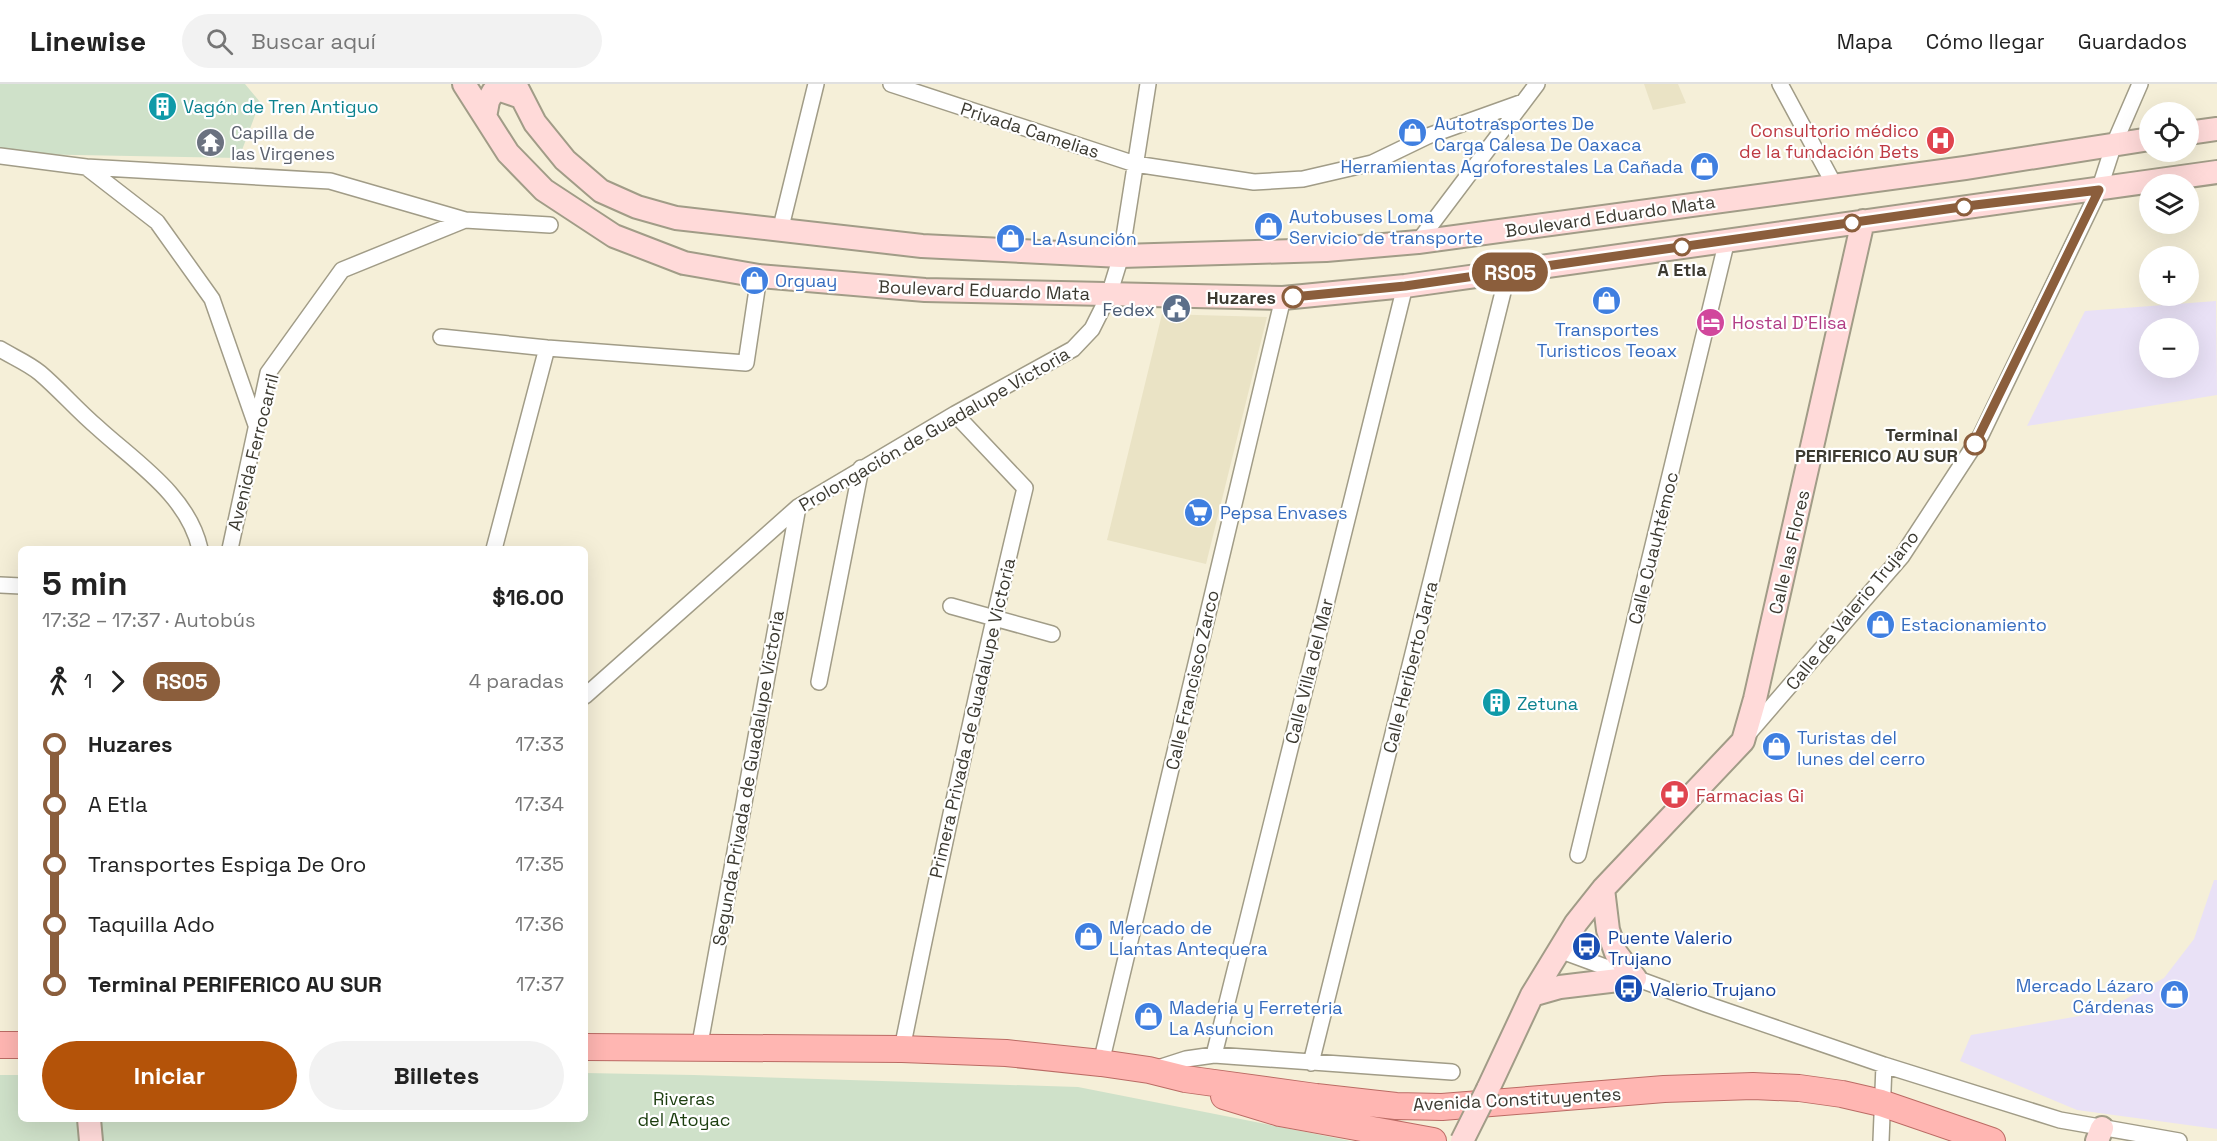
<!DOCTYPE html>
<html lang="es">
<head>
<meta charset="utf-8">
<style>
	body { margin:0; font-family:"Space Grotesk",sans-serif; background:#f2f2f2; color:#222; height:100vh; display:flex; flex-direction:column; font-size:22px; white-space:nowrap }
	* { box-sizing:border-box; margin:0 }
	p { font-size:20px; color:#767676 }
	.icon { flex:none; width:33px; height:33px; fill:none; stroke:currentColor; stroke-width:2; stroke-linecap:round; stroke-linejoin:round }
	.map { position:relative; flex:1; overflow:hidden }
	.side { position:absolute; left:18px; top:462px; width:570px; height:576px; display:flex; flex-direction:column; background:#fff; border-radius:9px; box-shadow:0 6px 24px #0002 }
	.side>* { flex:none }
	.badge { padding:0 12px; border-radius:20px; font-size:21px; line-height:39px }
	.controls { position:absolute; left:2139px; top:18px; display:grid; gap:12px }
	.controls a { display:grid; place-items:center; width:60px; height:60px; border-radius:50%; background:#fff; box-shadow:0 6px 24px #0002; font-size:30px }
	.map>.badge { position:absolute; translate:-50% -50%; box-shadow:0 0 0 3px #fff }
	.legs { display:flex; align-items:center; gap:9px; height:66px; padding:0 24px; font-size:20px }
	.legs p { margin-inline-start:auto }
	.summary { display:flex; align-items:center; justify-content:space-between; height:102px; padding:0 24px }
	h1 { font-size:33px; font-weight:700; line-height:45px }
	.button { display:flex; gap:12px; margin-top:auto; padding:12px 24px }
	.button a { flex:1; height:69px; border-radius:36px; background:#b45309; color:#fff; font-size:24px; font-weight:700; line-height:69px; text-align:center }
	.button a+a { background:#f2f2f2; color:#222 }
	ul { padding:0 24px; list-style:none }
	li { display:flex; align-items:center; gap:21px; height:60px; font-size:22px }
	li i { display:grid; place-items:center; width:9px; height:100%; margin:0 8px; background:currentColor }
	li i::after { content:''; width:15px; height:15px; margin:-8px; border:4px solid; border-radius:50%; background:#fff }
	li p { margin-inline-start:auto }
	li:first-child i { background:linear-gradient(#0000 50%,currentColor 0) }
	li:last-child i { background:linear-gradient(currentColor 50%,#0000 0) }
	header { display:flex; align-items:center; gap:36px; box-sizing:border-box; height:84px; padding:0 30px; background:#fff; border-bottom:2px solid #e0e0e0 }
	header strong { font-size:28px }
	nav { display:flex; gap:33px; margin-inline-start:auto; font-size:21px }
	.search { width:420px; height:54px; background:#f2f2f2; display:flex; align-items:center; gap:15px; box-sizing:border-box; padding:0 21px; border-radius:33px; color:#767676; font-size:22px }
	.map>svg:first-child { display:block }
</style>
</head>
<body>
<header>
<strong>Linewise</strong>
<div class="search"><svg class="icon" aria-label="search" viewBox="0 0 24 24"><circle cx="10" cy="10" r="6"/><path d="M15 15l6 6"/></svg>Buscar aquí</div>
<nav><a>Mapa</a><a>Cómo llegar</a><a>Guardados</a></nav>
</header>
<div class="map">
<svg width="2217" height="1057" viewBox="0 0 2217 1057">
	<rect width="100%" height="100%" fill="#f5efd8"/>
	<path fill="#e9e1f6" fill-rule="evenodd" d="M2216 217 2217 311 2027 342 2085 227ZM2150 244H2188V284H2150Z
		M2214 796H2217V1045L2077 1026 1960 977 1971 951 2102 928 2164 894 2194 855Z"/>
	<path fill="#eae3c5" d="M1644 0H1678L1686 19 1653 26Z
		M1162 230 1267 233 1206 480 1107 456Z"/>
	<path fill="#cfe1c9" d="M0 0H245L260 18 239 74 22 70 0 67Z
		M585 989 694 991 1078 1003 1351 1057H0V991H21V1035H585Z"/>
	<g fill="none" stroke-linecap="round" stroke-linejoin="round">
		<defs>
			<path id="street" d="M891 0 1135 80 1254 98 1303 95 1372 79 1428 52 1523 18
				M1780 0 1835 102
				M0 72 86 83 157 138 212 215 256 341
				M86 83 330 97 465 136
				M780 147 816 0
				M1418 158 1537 0
				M441 253 547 264 746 279 759 192
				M0 265C13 273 28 279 40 289 60 306 77 326 97 343 135 378 188 411 200 465
				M230 465 268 289 342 186 465 136 550 141
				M494 465 547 264
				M0 501 21 502
				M951 522 1052 550
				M819 598 861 384
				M585 612 798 423 955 330 1073 265 1092 245 1109 211 1121 172 1148 0
				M1748 650 1902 472 1981 351 2099 106 2114 60 2140 0
				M1578 771 1727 156
				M1559 866 1706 920 1884 981 2060 1036 2179 1057
				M699 965 798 423
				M902 965C940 777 980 590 1025 404L955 330
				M1214 971 1405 202
				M1101 979 1283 214
				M1311 979 1508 188
				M1155 985 1186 975 1214 971 1452 988
				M1881 1057 1884 981"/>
			<path id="secondary" d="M464 0 508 69 544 106 614 152 684 179 759 192 925 206 1283 214 1405 202 2217 88
				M515 0 535 39 565 76 601 107 637 123 676 134 922 162 1121 172 1326 166 1418 158 1965 84 2150 55
				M485 33 488 17 493 8 501 6 521 13
				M2188 49 2217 45
				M1603 805 1608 846 1616 869 1635 894
				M1532 911 1560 903 1635 894
				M1488 1005 1532 911 1576 839 1603 805 1743 657 1755 615 1863 137
				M89 1035 91 1057
				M2097 1057 2102 1044"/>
			<path id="primary" d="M0 961H21
				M585 963 902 965 1006 969 1101 979 1149 986 1185 995 1316 1013 1396 1022 1442 1023 1664 1005 1753 1002 1799 1004 1842 1010 1881 1019 1992 1057
				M1224 1012 1280 1029 1433 1057"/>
		</defs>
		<use href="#street" stroke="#a19c87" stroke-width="18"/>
		<use href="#secondary" stroke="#a19c87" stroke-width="26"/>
		<use href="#primary" stroke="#bb6b64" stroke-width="28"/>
		<use href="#street" stroke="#fff" stroke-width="15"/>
		<use href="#secondary" stroke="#ffdad9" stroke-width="22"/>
		<use href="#primary" stroke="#ffb6b2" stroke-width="26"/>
		<defs>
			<path id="secondary-bridge" d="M1462 1057 1488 1005"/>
		</defs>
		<use href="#secondary-bridge" stroke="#a19c87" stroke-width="26" stroke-linecap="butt"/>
		<use href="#secondary-bridge" stroke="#ffdad9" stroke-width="22"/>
	</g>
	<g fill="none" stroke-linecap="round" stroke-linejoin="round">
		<defs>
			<path id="line-1" d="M1293 213 1405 202 1975 121 2099 106 1975 360"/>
		</defs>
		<use href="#line-1" stroke="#fff" stroke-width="14"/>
		<use href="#line-1" stroke="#8b5e3c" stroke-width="9"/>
	</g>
	<defs>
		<symbol id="building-disc" viewBox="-11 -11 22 22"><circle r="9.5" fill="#0f9aa8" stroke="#fff"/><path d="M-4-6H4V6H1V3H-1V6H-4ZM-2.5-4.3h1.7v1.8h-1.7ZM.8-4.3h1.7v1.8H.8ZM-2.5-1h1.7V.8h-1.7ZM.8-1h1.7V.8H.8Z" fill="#fff"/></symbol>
		<symbol id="shop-disc" viewBox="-11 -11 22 22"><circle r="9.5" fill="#3f7fe0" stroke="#fff"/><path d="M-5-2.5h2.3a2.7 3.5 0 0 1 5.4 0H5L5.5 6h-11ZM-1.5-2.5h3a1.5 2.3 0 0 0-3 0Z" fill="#fff"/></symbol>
		<symbol id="hospital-disc" viewBox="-11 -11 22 22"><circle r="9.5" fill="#e0444e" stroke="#fff"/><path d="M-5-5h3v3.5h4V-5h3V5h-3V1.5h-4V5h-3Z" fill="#fff"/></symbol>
		<symbol id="temple-disc" viewBox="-11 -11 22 22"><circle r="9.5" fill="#6b7280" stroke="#fff"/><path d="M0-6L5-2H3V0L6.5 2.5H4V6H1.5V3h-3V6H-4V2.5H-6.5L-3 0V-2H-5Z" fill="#fff"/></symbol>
		<symbol id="civic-disc" viewBox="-11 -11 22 22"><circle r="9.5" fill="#5c6f8a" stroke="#fff"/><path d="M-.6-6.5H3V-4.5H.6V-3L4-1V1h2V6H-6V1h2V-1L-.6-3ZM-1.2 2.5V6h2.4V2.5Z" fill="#fff"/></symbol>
		<symbol id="hotel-disc" viewBox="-11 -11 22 22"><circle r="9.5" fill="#d1479c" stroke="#fff"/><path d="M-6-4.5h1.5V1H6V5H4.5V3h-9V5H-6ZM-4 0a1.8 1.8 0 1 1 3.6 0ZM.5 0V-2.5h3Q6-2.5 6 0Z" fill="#fff"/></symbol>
		<symbol id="supermarket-disc" viewBox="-11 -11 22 22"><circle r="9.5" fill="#3f7fe0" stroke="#fff"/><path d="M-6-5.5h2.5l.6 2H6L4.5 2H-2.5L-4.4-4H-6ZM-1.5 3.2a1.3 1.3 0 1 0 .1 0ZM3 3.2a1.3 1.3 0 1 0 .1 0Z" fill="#fff"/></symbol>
		<symbol id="pharmacy-disc" viewBox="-11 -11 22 22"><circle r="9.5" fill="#e0444e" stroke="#fff"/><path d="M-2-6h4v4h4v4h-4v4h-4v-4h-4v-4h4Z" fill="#fff"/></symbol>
		<symbol id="bus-disc" viewBox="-11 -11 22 22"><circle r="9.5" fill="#1a4fb4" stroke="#fff"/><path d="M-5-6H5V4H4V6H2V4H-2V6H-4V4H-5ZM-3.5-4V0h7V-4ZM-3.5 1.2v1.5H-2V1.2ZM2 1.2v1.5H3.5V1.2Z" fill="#fff"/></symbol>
	</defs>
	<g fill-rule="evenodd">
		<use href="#building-disc" x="146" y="6" width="33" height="33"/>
		<use href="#shop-disc" x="1396" y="32" width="33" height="33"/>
		<use href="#hospital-disc" x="1924" y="40" width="33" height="33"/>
		<use href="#temple-disc" x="194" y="42" width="33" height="33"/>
		<use href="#shop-disc" x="1688" y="66" width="33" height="33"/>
		<use href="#shop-disc" x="1252" y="126" width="33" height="33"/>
		<use href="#shop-disc" x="994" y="138" width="33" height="33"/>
		<use href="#shop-disc" x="738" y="180" width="33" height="33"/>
		<use href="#shop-disc" x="1590" y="200" width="33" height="33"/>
		<use href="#civic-disc" x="1160" y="208" width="33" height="33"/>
		<use href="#hotel-disc" x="1694" y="222" width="33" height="33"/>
		<use href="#supermarket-disc" x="1182" y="412" width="33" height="33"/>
		<use href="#shop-disc" x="1864" y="524" width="33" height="33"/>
		<use href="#building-disc" x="1480" y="602" width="33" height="33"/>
		<use href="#shop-disc" x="1760" y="646" width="33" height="33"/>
		<use href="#pharmacy-disc" x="1658" y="694" width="33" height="33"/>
		<use href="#shop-disc" x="1072" y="836" width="33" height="33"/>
		<use href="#bus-disc" x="1570" y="846" width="33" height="33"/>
		<use href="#bus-disc" x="1612" y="888" width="33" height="33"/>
		<use href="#shop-disc" x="2158" y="894" width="33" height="33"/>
		<use href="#shop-disc" x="1132" y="916" width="33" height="33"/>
	</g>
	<g fill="#fff" stroke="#8b5e3c" stroke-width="3">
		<circle cx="1964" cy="123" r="8"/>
		<circle cx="1852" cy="139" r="8"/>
		<circle cx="1682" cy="163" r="8"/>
		<circle cx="1293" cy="213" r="10"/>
		<circle cx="1975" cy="360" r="10"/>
	</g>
	<g text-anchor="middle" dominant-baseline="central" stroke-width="4.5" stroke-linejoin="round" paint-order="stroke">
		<g font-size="18" fill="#0d838f" stroke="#fff" text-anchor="start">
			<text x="183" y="22">Vagón de Tren Antiguo</text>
			<text x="1517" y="619">Zetuna</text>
		</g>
		<g font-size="18" fill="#366cbe" stroke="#fff" text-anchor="start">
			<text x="1434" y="39">Autotrasportes De<tspan x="1434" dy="21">Carga Calesa De Oaxaca</tspan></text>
			<text x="1683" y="82" text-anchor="end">Herramientas Agroforestales La Cañada</text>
			<text x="1289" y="132">Autobuses Loma<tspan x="1289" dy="21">Servicio de transporte</tspan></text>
			<text x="1032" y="154">La Asunción</text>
			<text x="775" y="196">Orguay</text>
			<text x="1607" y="245" text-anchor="middle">Transportes<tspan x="1607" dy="21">Turisticos Teoax</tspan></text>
			<text x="1220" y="428">Pepsa Envases</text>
			<text x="1901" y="540">Estacionamiento</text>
			<text x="1797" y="653">Turistas del<tspan x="1797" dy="21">lunes del cerro</tspan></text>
			<text x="1109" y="843">Mercado de<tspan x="1109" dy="21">Llantas Antequera</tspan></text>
			<text x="2154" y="901" text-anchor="end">Mercado Lázaro<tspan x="2154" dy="21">Cárdenas</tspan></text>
			<text x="1169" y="923">Maderia y Ferreteria<tspan x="1169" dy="21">La Asuncion</tspan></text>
		</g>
		<g font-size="18" fill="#3c3a31" stroke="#fff">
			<text transform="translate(1030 46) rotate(18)">Privada Camelias</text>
			<text transform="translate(1610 132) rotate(-8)">Boulevard Eduardo Mata</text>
			<text transform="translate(984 206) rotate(2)">Boulevard Eduardo Mata</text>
			<text transform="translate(934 345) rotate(-30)">Prolongación de Guadalupe Victoria</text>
			<text transform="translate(253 368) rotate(-76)">Avenida Ferrocarril</text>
			<text transform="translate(1653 464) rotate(-76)">Calle Cuauhtémoc</text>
			<text transform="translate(1789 468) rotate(-77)">Calle las Flores</text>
			<text transform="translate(1852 526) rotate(-51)">Calle de Valerio Trujano</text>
			<text transform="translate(1410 583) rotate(-76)">Calle Heriberto Jarra</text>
			<text transform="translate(1309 587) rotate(-76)">Calle Villa del Mar</text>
			<text transform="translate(1192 596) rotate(-77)">Calle Francisco Zarco</text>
			<text transform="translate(972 634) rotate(-77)">Primera Privada de Guadalupe Victoria</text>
			<text transform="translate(748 694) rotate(-80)">Segunda Privada de Guadalupe Victoria</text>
			<text transform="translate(1517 1015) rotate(-3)">Avenida Constituyentes</text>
		</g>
		<g font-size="18" fill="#be3a42" stroke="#fff" text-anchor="end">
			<text x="1919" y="46">Consultorio médico<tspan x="1919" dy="21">de la fundación Bets</tspan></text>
			<text x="1696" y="711" text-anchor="start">Farmacias Gi</text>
		</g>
		<g font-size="18" fill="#5b616d" stroke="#fff" text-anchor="start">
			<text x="231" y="48">Capilla de<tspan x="231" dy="21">las Virgenes</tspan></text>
		</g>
		<g font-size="18" font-weight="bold" fill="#3c3a31" stroke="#fff" text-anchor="end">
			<text x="1682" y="185" text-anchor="middle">A Etla</text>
			<text x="1276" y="213">Huzares</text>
			<text x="1958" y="350">Terminal<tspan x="1958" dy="21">PERIFERICO AU SUR</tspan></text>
		</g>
		<g font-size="18" fill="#4e5e75" stroke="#fff" text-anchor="end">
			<text x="1155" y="225">Fedex</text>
		</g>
		<g font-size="18" fill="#b23c85" stroke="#fff" text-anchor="start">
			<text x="1732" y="238">Hostal D'Elisa</text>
		</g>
		<g font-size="18" fill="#164399" stroke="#fff" text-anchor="start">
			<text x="1608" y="853">Puente Valerio<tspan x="1608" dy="21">Trujano</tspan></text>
			<text x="1650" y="905">Valerio Trujano</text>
		</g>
		<g font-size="18" fill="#1c3e0f" stroke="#fff">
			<text x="684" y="1014">Riveras<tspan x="684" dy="21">del Atoyac</tspan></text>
		</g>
	</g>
</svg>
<div class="controls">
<a><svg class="icon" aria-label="locate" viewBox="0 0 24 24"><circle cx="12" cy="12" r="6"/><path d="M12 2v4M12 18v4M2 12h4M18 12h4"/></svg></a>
<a><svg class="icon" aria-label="layers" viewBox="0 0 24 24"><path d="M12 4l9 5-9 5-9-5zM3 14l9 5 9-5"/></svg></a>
<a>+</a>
<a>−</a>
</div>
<b class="badge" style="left:1510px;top:188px;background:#8b5e3c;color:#fff">RS05</b>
<section class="side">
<div class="summary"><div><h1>5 min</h1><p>17:32 – 17:37 · Autobús</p></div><b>$16.00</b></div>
<div class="legs"><svg class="icon" aria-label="walk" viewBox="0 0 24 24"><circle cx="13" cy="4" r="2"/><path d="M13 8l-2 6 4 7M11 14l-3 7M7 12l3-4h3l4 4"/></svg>1<svg class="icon" aria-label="forward" viewBox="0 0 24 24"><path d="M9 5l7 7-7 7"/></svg><b class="badge" style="background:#8b5e3c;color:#fff">RS05</b><p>4 paradas</p></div>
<ul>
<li><i style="color:#8b5e3c"></i><b>Huzares</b><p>17:33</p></li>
<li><i style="color:#8b5e3c"></i><span>A Etla</span><p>17:34</p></li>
<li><i style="color:#8b5e3c"></i><span>Transportes Espiga De Oro</span><p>17:35</p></li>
<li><i style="color:#8b5e3c"></i><span>Taquilla Ado</span><p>17:36</p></li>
<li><i style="color:#8b5e3c"></i><b>Terminal PERIFERICO AU SUR</b><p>17:37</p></li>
</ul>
<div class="button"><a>Iniciar</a><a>Billetes</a></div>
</section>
</div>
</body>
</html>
